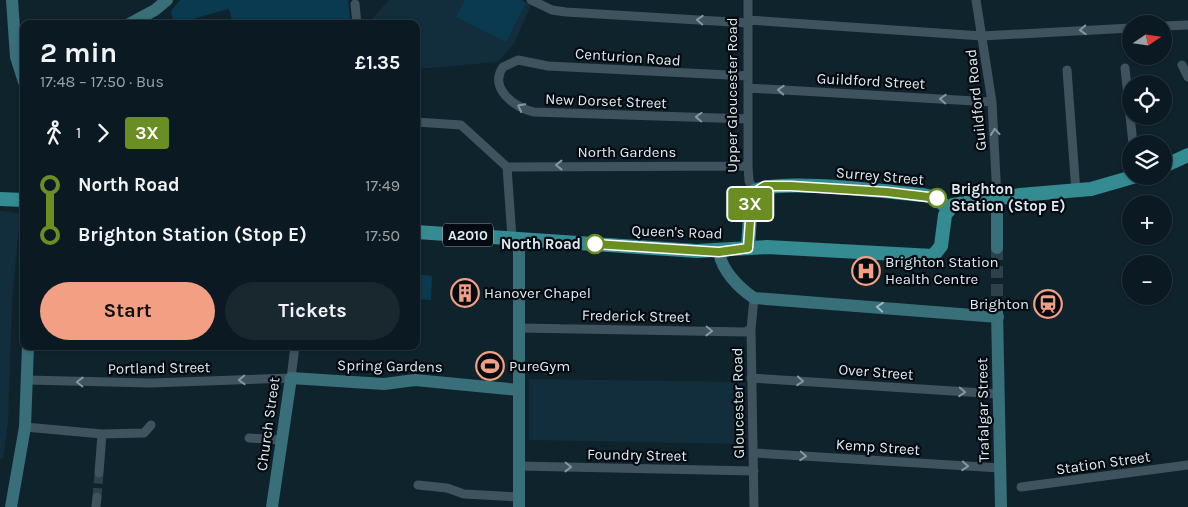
<!DOCTYPE html>
<html lang="en">
<head>
<meta charset="utf-8">
<style>
	body { margin:0; font-family:Karla,sans-serif; background:#19272f; color:#f1f3f6; height:100vh; display:flex; flex-direction:column; font-size:19px; white-space:nowrap }
	* { box-sizing:border-box; margin:0 }
	p { font-size:16px; color:#9aa1a5 }
	.icon { flex:none; width:28px; height:28px; fill:none; stroke:currentColor; stroke-width:2; stroke-linecap:round; stroke-linejoin:round }
	.map { position:relative; flex:1; overflow:hidden }
	.details { position:absolute; left:20px; top:20px; width:400px; height:330px; display:flex; flex-direction:column; background:#0b1a22; border-radius:10px; box-shadow:0 1px 4px #0004,0 0 0 1px #2b3840 }
	.details>* { flex:none }
	.badge { padding:0 10px; border-radius:4px; font-size:18px; line-height:32px }
	.needle { width:32px; rotate:77deg }
	.controls { position:absolute; left:1122px; top:15px; display:grid; gap:10px }
	.controls a { display:grid; place-items:center; width:50px; height:50px; border-radius:50%; background:#0b1a22; box-shadow:0 1px 4px #0004,0 0 0 1px #2b3840; font-size:25px }
	.map>.badge { position:absolute; translate:-50% -50%; box-shadow:0 0 0 2px #fff }
	.legs { display:flex; align-items:center; gap:8px; height:55px; padding:0 20px; font-size:16px }
	.legs p { margin-inline-start:auto }
	.head { display:flex; align-items:center; justify-content:space-between; height:85px; padding:0 20px }
	h1 { font-size:28px; font-weight:700; line-height:38px }
	.button { display:flex; gap:10px; margin-top:auto; padding:10px 20px }
	.button a { flex:1; height:58px; border-radius:30px; background:#f39f84; color:#111; font-size:20px; font-weight:700; line-height:58px; text-align:center }
	.button a+a { background:#19272f; color:#f1f3f6 }
	ul { padding:0 20px; list-style:none }
	li { display:flex; align-items:center; gap:18px; height:50px; font-size:19px }
	li i { display:grid; place-items:center; width:8px; height:100%; margin:0 6px; background:currentColor }
	li i::after { content:''; width:12px; height:12px; margin:-6px; border:4px solid; border-radius:50%; background:#0b1a22 }
	li p { margin-inline-start:auto }
	li:first-child i { background:linear-gradient(#0000 50%,currentColor 0) }
	li:last-child i { background:linear-gradient(currentColor 50%,#0000 0) }
	.map>svg:first-child { display:block }
</style>
</head>
<body>
<div class="map">
<svg width="1188" height="507" viewBox="0 0 1188 507">
	<rect width="100%" height="100%" fill="#0f232d"/>
	<path fill="#122e3c" d="M389 0H522L531 5 515 42 498 62 416 69V24H368Z
		M0 211 18 213 20 217 12 301 8 423 3 459 0 458Z
		M529 379 745 382 746 444 529 440Z"/>
	<path fill="#093a4f" d="M180 0H348L351 24H233L229 9 174 24 171 11Z
		M465 0H520L526 3 506 42 456 17Z
		M416 274 432 276 431 300 416 299Z"/>
	<g fill="none" stroke-linecap="round" stroke-linejoin="round">
		<path stroke="#2e414a" stroke-width="9" stroke-dasharray="9 4.5" stroke-linecap="butt" d="M97 497 99 473"/>
		<path stroke="#2e414a" stroke-width="12" stroke-dasharray="12 6" stroke-linecap="butt" d="M997 248V312"/>
		<path stroke="#3e535e" stroke-width="9" d="M531 0 552 10 566 12 748 23
			M748 0V166L749 181 754 191
			M976 0 992 102 997 198
			M355 4 357 24
			M748 20 982 36 1131 28
			M1164 26 1188 25
			M1182 65 1188 77
			M1125 68 1133 144
			M1067 70 1076 192
			M748 88 992 102
			M748 119 534 112C515 108 488 88 503 67L518 60 548 66 748 76
			M416 122 461 125 507 167 512 238
			M507 167 748 166
			M520 328 745 332 751 329
			M751 378 999 394
			M27 380 151 383 291 378 295 346
			M25 427 102 434 144 433 151 425
			M249 438 281 440
			M754 453 1000 468
			M519 466 754 471
			M99 473 102 434
			M418 485 447 488 464 494 519 497
			M1021 487 1188 465
			M96 507 97 497
			M754 507 751 329 754 298"/>
		<path stroke="#396f78" stroke-width="12" d="M12 0 16 57 24 82
			M129 24 155 10 167 0
			M997 248V198
			M719 251C721 270 739 288 754 298L998 317
			M997 312 1001 507
			M11 507 25 427 28 346
			M272 507 291 378 384 384 415 380 519 390
			M519 507V239"/>
		<path stroke="#348b92" stroke-width="14" d="M1164 166 1188 155
			M0 199 24 200
			M416 232 697 251 767 247 933 256 941 246 945 215 953 205 1020 195 1091 189 1136 176
			M748 248 751 199 754 191C782 178 887 192 923 195L937 198 948 209"/>
	</g>
	<defs><path id="oneway-chevron" d="M-2-3.5L2.5 0L-2 3.5" fill="none" stroke-width="1.6" stroke-linecap="round" stroke-linejoin="round" transform="scale(1.25)"/></defs>
	<g stroke="#8697a0">
		<use href="#oneway-chevron" transform="translate(700 20) rotate(-177)"/>
		<use href="#oneway-chevron" transform="translate(1083 30) rotate(177)"/>
		<use href="#oneway-chevron" transform="translate(781 90) rotate(-177)"/>
		<use href="#oneway-chevron" transform="translate(943 99) rotate(-177)"/>
		<use href="#oneway-chevron" transform="translate(521 107) rotate(-153)"/>
		<use href="#oneway-chevron" transform="translate(699 117) rotate(-178)"/>
		<use href="#oneway-chevron" transform="translate(995 132) rotate(-95)"/>
		<use href="#oneway-chevron" transform="translate(559 165) rotate(-180)"/>
		<use href="#oneway-chevron" transform="translate(709 331) rotate(1)"/>
		<use href="#oneway-chevron" transform="translate(242 380) rotate(178)"/>
		<use href="#oneway-chevron" transform="translate(800 381) rotate(4)"/>
		<use href="#oneway-chevron" transform="translate(80 382) rotate(-179)"/>
		<use href="#oneway-chevron" transform="translate(962 392) rotate(4)"/>
		<use href="#oneway-chevron" transform="translate(803 456) rotate(4)"/>
		<use href="#oneway-chevron" transform="translate(965 466) rotate(4)"/>
		<use href="#oneway-chevron" transform="translate(568 467) rotate(1)"/>
	</g>
	<use stroke="#9cb9c1" href="#oneway-chevron" transform="translate(880 307) rotate(-175)"/>
	<g fill="none" stroke-linecap="round" stroke-linejoin="round">
		<defs>
			<path id="line-1" d="M595 244 719 252 748 248 752 194 765 186H791L887 192 937 198"/>
		</defs>
		<use href="#line-1" stroke="#fff" stroke-width="11"/>
		<use href="#line-1" stroke="#6b8e23" stroke-width="8"/>
	</g>
	<defs>
		<symbol id="hospital-ring" viewBox="-11 -11 22 22"><circle r="9.5" fill="#040b10" stroke="#f39f84" stroke-width="1.5"/><path d="M-5-5h3v3.5h4V-5h3V5h-3V1.5h-4V5h-3Z" fill="#f39f84"/></symbol>
		<symbol id="building-ring" viewBox="-11 -11 22 22"><circle r="9.5" fill="#040b10" stroke="#f39f84" stroke-width="1.5"/><path d="M-4-6H4V6H1V3H-1V6H-4ZM-2.5-4.3h1.7v1.8h-1.7ZM.8-4.3h1.7v1.8H.8ZM-2.5-1h1.7V.8h-1.7ZM.8-1h1.7V.8H.8Z" fill="#f39f84"/></symbol>
		<symbol id="station-ring" viewBox="-11 -11 22 22"><circle r="9.5" fill="#040b10" stroke="#f39f84" stroke-width="1.5"/><path d="M-3-6H3Q5-6 5-4V2Q5 4 3 4L4.5 6H3L1.5 4h-3L-3 6H-4.5L-3 4Q-5 4-5 2V-4Q-5-6-3-6ZM-3.5-4v3h7v-3ZM-3.5 1v1.5H-2V1ZM2 1v1.5H3.5V1Z" fill="#f39f84"/></symbol>
		<symbol id="stadium-ring" viewBox="-11 -11 22 22"><circle r="9.5" fill="#040b10" stroke="#f39f84" stroke-width="1.5"/><path d="M0-5a6.5 5 0 1 0 0 10a6.5 5 0 1 0 0-10ZM-3.5-1.8h7v3.6h-7Z" fill="#f39f84"/></symbol>
	</defs>
	<g fill-rule="evenodd">
		<use href="#hospital-ring" x="850" y="255" width="32" height="32"/>
		<use href="#building-ring" x="449" y="277" width="32" height="32"/>
		<use href="#station-ring" x="1032" y="288" width="32" height="32"/>
		<use href="#stadium-ring" x="474" y="350" width="32" height="32"/>
	</g>
	<g fill="#fff" stroke="#6b8e23" stroke-width="2.5">
		<circle cx="937" cy="198" r="9"/>
		<circle cx="595" cy="244" r="9"/>
	</g>
	<g text-anchor="middle" dominant-baseline="central" stroke-width="4.5" stroke-linejoin="round" paint-order="stroke">
		<rect fill="#040b10" stroke="#9da7ae" stroke-width="1" x="443" y="223.5" width="50" height="23" rx="4"/>
		<g font-size="14" font-weight="bold" fill="#deeaf1">
			<text x="468" y="235">A2010</text>
		</g>
		<g font-size="15" fill="#deeaf1" stroke="#040b10">
			<text transform="translate(628 57) rotate(4)">Centurion Road</text>
			<text transform="translate(871 81) rotate(3)">Guildford Street</text>
			<text transform="translate(732 95) rotate(-90)">Upper Gloucester Road</text>
			<text transform="translate(976 100) rotate(-96)">Guildford Road</text>
			<text transform="translate(606 101) rotate(2)">New Dorset Street</text>
			<text x="627" y="152">North Gardens</text>
			<text transform="translate(880 176) rotate(5)">Surrey Street</text>
			<text transform="translate(677 232) rotate(2)">Queen's Road</text>
			<text transform="translate(636 316) rotate(1)">Frederick Street</text>
			<text transform="translate(390 366) rotate(1)">Spring Gardens</text>
			<text transform="translate(159 368) rotate(-1)">Portland Street</text>
			<text transform="translate(876 372) rotate(4)">Over Street</text>
			<text transform="translate(738 403) rotate(-91)">Gloucester Road</text>
			<text transform="translate(983 410) rotate(-91)">Trafalgar Street</text>
			<text transform="translate(268 424) rotate(-82)">Church Street</text>
			<text transform="translate(878 447) rotate(4)">Kemp Street</text>
			<text transform="translate(637 455) rotate(1)">Foundry Street</text>
			<text transform="translate(1103 463) rotate(-8)">Station Street</text>
		</g>
		<g font-size="15" font-weight="bold" fill="#deeaf1" stroke="#040b10" text-anchor="start">
			<text x="951" y="189">Brighton<tspan x="951" dy="17">Station (Stop E)</tspan></text>
			<text x="581" y="244" text-anchor="end">North Road</text>
		</g>
		<g font-size="15" fill="#deeaf1" stroke="#040b10" text-anchor="start">
			<text x="885" y="262">Brighton Station<tspan x="885" dy="17">Health Centre</tspan></text>
			<text x="484" y="293">Hanover Chapel</text>
			<text x="1029" y="304" text-anchor="end">Brighton</text>
			<text x="509" y="366">PureGym</text>
		</g>
	</g>
</svg>
<div class="controls">
<a><svg class="needle" viewBox="-14 -14 28 28"><path d="M0-13l5 13h-10z" fill="#e53935"/><path d="M0 13l5-13h-10z" fill="#9aa1a5"/></svg></a>
<a><svg class="icon" aria-label="locate" viewBox="0 0 24 24"><circle cx="12" cy="12" r="6"/><path d="M12 2v4M12 18v4M2 12h4M18 12h4"/></svg></a>
<a><svg class="icon" aria-label="layers" viewBox="0 0 24 24"><path d="M12 4l9 5-9 5-9-5zM3 14l9 5 9-5"/></svg></a>
<a>+</a>
<a>−</a>
</div>
<b class="badge" style="left:750px;top:204px;background:#6b8e23;color:#fff">3X</b>
<section class="details">
<div class="head"><div><h1>2 min</h1><p>17:48 – 17:50 · Bus</p></div><b>£1.35</b></div>
<div class="legs"><svg class="icon" aria-label="walk" viewBox="0 0 24 24"><circle cx="13" cy="4" r="2"/><path d="M13 8l-2 6 4 7M11 14l-3 7M7 12l3-4h3l4 4"/></svg>1<svg class="icon" aria-label="forward" viewBox="0 0 24 24"><path d="M9 5l7 7-7 7"/></svg><b class="badge" style="background:#6b8e23;color:#fff">3X</b></div>
<ul>
<li><i style="color:#6b8e23"></i><b>North Road</b><p>17:49</p></li>
<li><i style="color:#6b8e23"></i><b>Brighton Station (Stop E)</b><p>17:50</p></li>
</ul>
<div class="button"><a>Start</a><a>Tickets</a></div>
</section>
</div>
</body>
</html>
